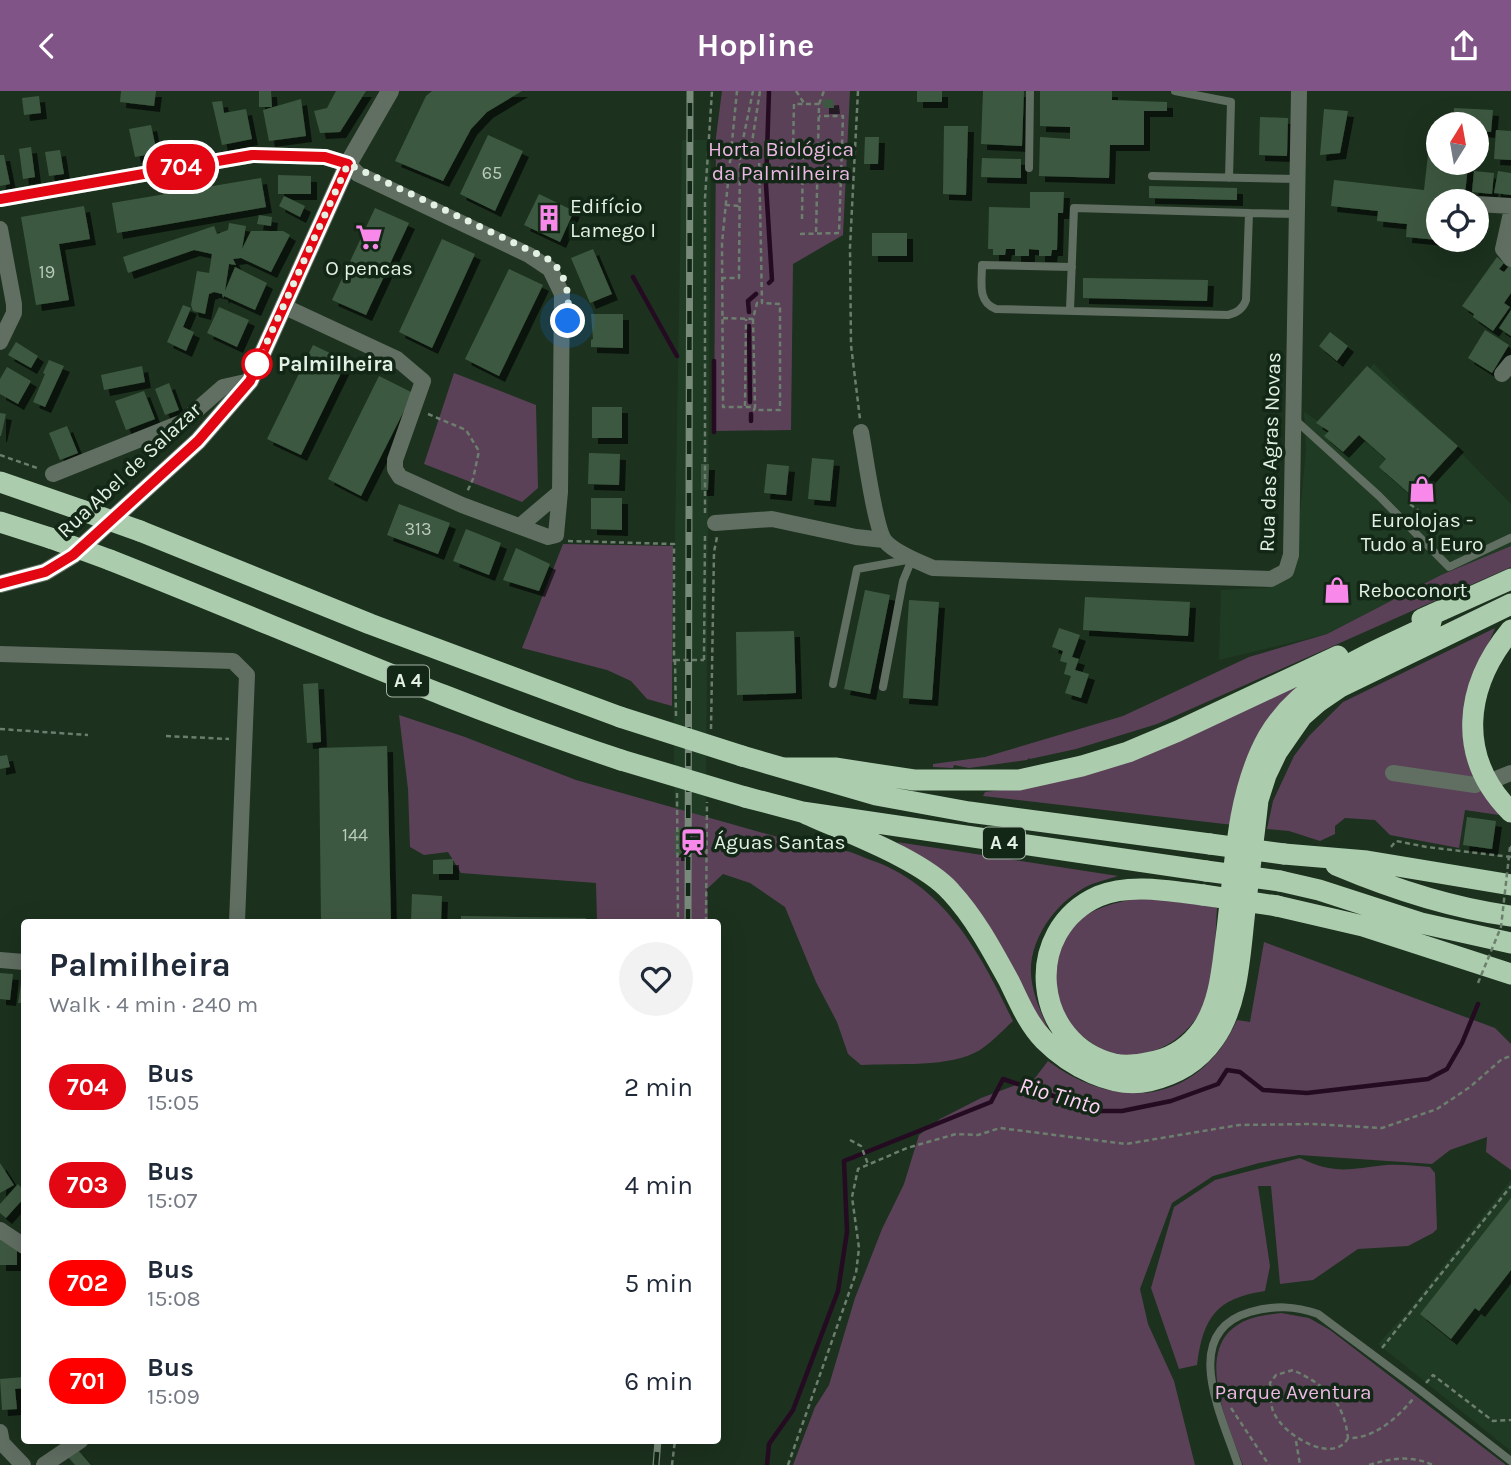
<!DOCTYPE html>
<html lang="en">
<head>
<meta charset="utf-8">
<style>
	body { margin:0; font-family:Karla,sans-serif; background:#f2f2f3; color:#1f2937; height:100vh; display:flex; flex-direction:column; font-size:26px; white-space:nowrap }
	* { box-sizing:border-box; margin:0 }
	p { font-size:23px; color:#747a83 }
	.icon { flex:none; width:38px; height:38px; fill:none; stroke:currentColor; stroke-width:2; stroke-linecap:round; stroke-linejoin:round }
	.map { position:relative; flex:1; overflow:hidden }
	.details { position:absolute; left:21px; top:828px; width:700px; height:525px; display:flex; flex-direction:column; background:#fff; border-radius:7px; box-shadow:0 7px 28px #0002 }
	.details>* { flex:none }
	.badge { padding:0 14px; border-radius:23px; font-size:24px; line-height:46px }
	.needle { width:46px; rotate:11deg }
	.tools { position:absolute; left:1426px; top:21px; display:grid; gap:14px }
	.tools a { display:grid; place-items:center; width:63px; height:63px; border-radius:50%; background:#fff; box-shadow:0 7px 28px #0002; font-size:35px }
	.you { position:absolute; width:35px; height:35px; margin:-18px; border:5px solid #fff; border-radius:50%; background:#1a73e8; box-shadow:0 0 0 10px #1a73e833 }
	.map>.badge { position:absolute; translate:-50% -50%; box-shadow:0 0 0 4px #fff }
	.round { display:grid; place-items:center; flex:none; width:74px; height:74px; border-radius:37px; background:#f2f2f3 }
	.overview { display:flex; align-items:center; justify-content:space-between; height:119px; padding:0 28px }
	h1 { font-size:33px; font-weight:700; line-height:52px }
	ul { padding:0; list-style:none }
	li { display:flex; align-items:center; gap:21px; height:98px; padding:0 28px }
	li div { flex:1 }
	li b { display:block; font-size:26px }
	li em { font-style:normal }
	li .badge { min-width:77px; font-weight:700; text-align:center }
	header { display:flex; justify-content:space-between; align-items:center; height:91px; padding:0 28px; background:#815488; color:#fff; font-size:32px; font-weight:700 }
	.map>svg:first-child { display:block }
</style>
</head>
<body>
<header><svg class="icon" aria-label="back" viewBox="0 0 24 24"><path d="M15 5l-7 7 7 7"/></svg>Hopline<svg class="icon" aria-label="share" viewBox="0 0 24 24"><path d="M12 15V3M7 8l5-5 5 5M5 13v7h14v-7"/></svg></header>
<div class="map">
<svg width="1511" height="1374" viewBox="0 0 1511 1374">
	<defs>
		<filter id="shadow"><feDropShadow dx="6" dy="6" stdDeviation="0" flood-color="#0009"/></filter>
	</defs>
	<rect width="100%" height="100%" fill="#1c311e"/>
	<path fill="#203b23" d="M682 49H711L705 831H676L673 563Z
		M1374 273 1511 413V455L1441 484 1327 543 1219 569 1221 499 1266 497 1290 486 1298 441 1306 359 1304 321 1318 330Z
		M1511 1089V1360L1378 1253 1408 1220Z"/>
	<path fill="#5b4157" d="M722 0H850L843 144 793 173 791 339 714 340 716 46Z
		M454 282 536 314 538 397 522 411 424 373Z
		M563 453 673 455 672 615 647 608 631 590 607 579 522 557Z
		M1511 455V476L1157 633 1076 658 1030 668 1029 667 1027 669 969 677 954 674 953 677 933 676V673L985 666 1123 625 1249 566 1327 543 1441 484Z
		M1495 537 1470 598 1487 704 1499 724 1465 719 1459 757 1390 744 1375 729 1345 727 1335 735V743L1320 750 1289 740 1267 738 1273 710 1294 665 1309 645 1343 611Z
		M1302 593C1250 640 1244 666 1233 734L983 705 985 701 1032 695Z
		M399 624 465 646 576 689 827 760C842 756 855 763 868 768 944 793 981 863 1013 930 1002 940 992 951 980 959 951 977 895 972 861 974L848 963 837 931 816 891 785 816 750 792 723 783 707 798 708 831H597L596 792 461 782 448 761 424 764 410 756 408 698Z
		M897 751 1118 785C1109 788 1100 790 1092 793 1059 807 1029 846 1031 883 1032 904 1043 925 1051 945L934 775Z
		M1141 807H1175L1217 817C1215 846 1216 879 1207 907 1199 929 1181 948 1161 957 1150 961 1136 967 1125 966 1099 962 1064 936 1057 910 1053 896 1054 883 1057 868 1059 857 1064 842 1072 835 1091 817 1116 811 1141 807Z
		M1264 851 1495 937 1511 953V1079L1486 1061 1487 1046 1450 1059 1432 1073 1299 1064 1259 1072 1213 1085 1172 1112 1140 1198 1148 1233 1174 1290 1195 1374H793L815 1316 829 1294 855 1207 882 1138 904 1093 919 1044 940 1028 981 1007 1035 987 1048 970C1118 1022 1199 1013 1237 929L1250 931Z
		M1300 1067C1336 1084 1348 1078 1386 1074 1400 1073 1416 1075 1430 1076L1435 1082 1437 1138 1433 1142 1408 1155 1358 1158 1313 1189 1280 1193 1271 1095H1258L1270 1175 1265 1200C1216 1207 1203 1227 1197 1274L1179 1278 1151 1197 1174 1116 1215 1089Z
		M1281 1222 1309 1227 1330 1239 1506 1374H1243C1229 1336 1193 1260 1239 1233 1252 1225 1267 1224 1281 1222Z"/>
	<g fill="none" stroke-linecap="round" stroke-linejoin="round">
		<path stroke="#240b22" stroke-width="4.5" d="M769 0 766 94 772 189 769 192
			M633 186 677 265
			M749 221 748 210 756 203
			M749 235 750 311
			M751 323V330
			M714 341V270
			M767 1374 769 1353 793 1319 838 1200 847 1141 844 1070 991 1011 1003 988 1098 1020H1122L1171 1010 1218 993 1227 979 1240 981 1263 999 1307 1002 1428 988 1447 978 1462 952 1478 913"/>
	</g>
	<path fill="#3c593f" filter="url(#shadow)" d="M121 0H156L154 15 120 11Z
		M259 0H271L272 16H259Z
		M336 0H366L340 41 320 42 314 20 327 17Z
		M432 0H522L487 21 471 38 443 90 395 70 426 5Z
		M917 0H942V11H917Z
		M983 0H1024L1022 55 981 53Z
		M1040 0H1112V9L1167 11V20H1144V54H1110L1109 87 1039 85 1040 46 1070 48V36L1040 35Z
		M39 5 41 22 24 24 22 7Z
		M301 8 306 45 269 50 263 19Z
		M833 8 834 17H823V9Z
		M222 10 224 22 246 18 252 48 222 54 212 11Z
		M1454 17 1493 19 1491 41 1477 40V33H1453Z
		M1324 18 1348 20 1340 62 1320 64Z
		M1260 26 1288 27 1287 65 1259 64Z
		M151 34 157 62 135 66 129 38Z
		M944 35H968L966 104 943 103Z
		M1496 39 1511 40V69L1494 68Z
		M488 44 523 60 495 120 460 103Z
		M865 46H879L878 73H864Z
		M1429 55 1438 56V72L1468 75 1465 103 1449 101 1448 110H1438V149L1406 146 1407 133 1377 130 1378 120 1331 115 1334 89 1424 99Z
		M31 56 35 86 23 88 19 58Z
		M60 59 64 83 49 85 45 61Z
		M0 64H4L10 93 0 95Z
		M982 67 1021 68V87L981 86Z
		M1474 80 1494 82 1492 103 1472 101Z
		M1498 80 1511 82V104L1494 102Z
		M278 84 311 85V103H278Z
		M261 87 266 116 117 142 112 112Z
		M1149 95 1237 97V109L1149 107Z
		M1030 101H1064L1063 122H1058L1057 159H1052L1051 165H1039V159L1029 158V165H1015V158H1006L1005 164H993V158H988L989 116 1030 117Z
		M539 103 574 120 560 151 524 134Z
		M284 105 305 115 300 126 279 115Z
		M84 115 90 148 59 153 69 209 36 214 21 126Z
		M375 117 409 132 366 224 332 209Z
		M259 124 272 126 271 135 257 133Z
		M229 132 246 135 242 158 251 140H283L290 144 271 181 241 167 233 168 236 174 229 173 225 200 235 176 267 192 255 219 224 205 223 207 222 203 214 201 209 203 205 223 193 220 191 214 197 180 209 182 212 163 194 159 128 182 123 166 214 135 217 143 228 139Z
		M872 142H907V165H872Z
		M442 148 475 163 432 257 399 241Z
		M593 158 612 203 590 212 571 167Z
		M1497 166 1504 172 1499 178 1504 181 1509 175 1511 176V202L1504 212 1510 216 1493 240 1473 226 1474 223 1462 215Z
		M509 178 543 194 499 285 465 268Z
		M1083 187 1208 189 1207 210 1083 207Z
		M183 214 191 217 183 236 194 241 186 260 167 251Z
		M219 216 249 229 237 256 207 242Z
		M1511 219V245L1499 237Z
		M591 223H623V257L591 256V249L593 248Z
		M1485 239 1509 254 1492 282 1468 267Z
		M1330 241 1348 255 1337 270 1319 255Z
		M16 251 38 265 31 277 8 264Z
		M313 254 347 270 301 364 267 348Z
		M49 269 64 275 45 316 33 311 45 283 43 282Z
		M142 275 145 291 104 299 101 284Z
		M1367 275 1458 355 1412 405 1379 376 1386 368 1359 344 1343 361 1324 345 1329 340 1316 332Z
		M7 276 31 290 18 313 0 303V288Z
		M379 285 413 302 361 405 328 388Z
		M169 292 179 319 165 324 155 298Z
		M144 300 155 328 126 339 115 310Z
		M592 316H622V347H592Z
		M0 322 6 323 1 345H0Z
		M67 335 78 362 60 369 49 342Z
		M589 362 620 363 619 394 588 393Z
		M812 367 834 369 830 410 808 408Z
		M701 373H709L708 399H701Z
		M767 373 789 375 786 404 764 402Z
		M591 407H622V439L591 438Z
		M399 413 450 432 438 463 387 444Z
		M466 438 501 452 489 484 453 470Z
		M516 457 550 473 539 500 503 489Z
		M865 499 890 504 870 603 844 598Z
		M1085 506 1190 511 1188 545 1083 539Z
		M909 509 939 511 932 609 903 607Z
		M1059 537 1080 544 1072 566 1079 568 1075 579 1089 583 1081 607 1065 602 1071 585 1064 583 1067 572 1060 570 1063 560 1052 556Z
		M794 540 796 602 737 604 736 541Z
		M318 592 321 651 307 652 303 593Z
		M387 655 391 831H321L319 657Z
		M7 664 10 676 0 678V665Z
		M1467 726 1496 730 1492 758 1463 754Z
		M682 737V764H675V738Z
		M453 768V783H433V769Z
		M412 803 442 805 441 831H411Z
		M461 825 586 827V831H461Z
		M23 880H24V912H18Z
		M0 882 13 883 10 909 0 908Z
		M0 1072 14 1094 0 1102Z
		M18 1093 24 1100V1107L6 1127 0 1122V1113Z
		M1511 1107V1179L1479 1220 1475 1217 1451 1248 1420 1223Z
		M0 1146 17 1156V1174H0Z
		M24 1286V1297L15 1298 17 1318 2 1319 0 1288Z
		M77 1358 91 1374H75L68 1366Z"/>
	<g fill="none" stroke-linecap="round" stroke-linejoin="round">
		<path stroke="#6c7e6e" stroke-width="2.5" stroke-dasharray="5 3.5" stroke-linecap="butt" d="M796 0 804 12
			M858 0 850 156 851 254 860 328
			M819 13 824 0
			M732 61 740 63 753 0
			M750 64 760 0
			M725 114 739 115
			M802 128 803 59 793 58 794 13H819L816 143
			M800 143 839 142 843 25H819
			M721 187H739L740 63H759L762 212 780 213V319H754L755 316H723L722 152 737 0
			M723 227 753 228 757 212H762
			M753 228 755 316
			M745 315 746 228
			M428 323 466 339 479 360 473 388 467 401
			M0 364 40 378
			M1410 413 1425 425
			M705 422V107L712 0
			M568 450 674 453V571
			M675 569 676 625
			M704 569 705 443
			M0 638 88 644
			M711 638 714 461 717 446
			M166 645 229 648
			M677 702 678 831
			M1391 756 1396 750 1427 756 1511 766
			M1510 756H1511
			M706 831 707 711
			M850 1049 861 1055 868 1073
			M1382 1257 1511 1095
			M1426 1292 1433 1284 1493 1330 1511 1329
			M1231 1317 1269 1374
			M1348 1347C1334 1374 1283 1345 1273 1320 1270 1311 1270 1302 1270 1292L1276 1284 1293 1279C1325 1294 1344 1310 1348 1347 1374 1348 1397 1327 1413 1308
			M1296 1350 1300 1374
			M672 1374 675 1349
			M788 1374 856 1182 859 1157 852 1106 858 1078 907 1057 956 1043 978 1044 1000 1037 1126 1053 1239 1034 1313 1033 1382 1037 1437 1018 1470 996 1502 968 1511 965
			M1369 1374C1392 1367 1410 1364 1433 1374"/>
		<path stroke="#616e62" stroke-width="8" d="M1175 0 1231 11 1229 87
			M1029 77 1030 0
			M1152 85 1298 88
			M1249 122 1297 123
			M1070 219 1074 117 1249 122 1246 209C1243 218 1237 222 1228 224L996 218C977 211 982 191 982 174L1072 176
			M1293 327 1379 405 1449 476 1510 447
			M833 593 857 478 907 469
			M883 596 903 490 912 468
			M1238 1374C1223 1327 1178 1242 1250 1221 1275 1214 1295 1215 1318 1223L1420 1299 1511 1370"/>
		<path stroke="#616e62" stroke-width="16" d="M0 108 252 64 325 66 348 73 358 83 529 164 550 178 562 203 560 401 556 444 548 446 462 414 400 386 395 378V369L423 290 397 268 283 215
			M1477 113 1511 115
			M1511 122 1503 158 1511 168
			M0 138 14 213V222L0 251
			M1502 283 1511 272
			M861 341C865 361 875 438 885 450 895 462 920 471 933 477L1271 488 1286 480 1291 464 1299 0
			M53 383 183 331 223 296 250 290
			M715 432 772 428 856 446 884 449
			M520 435 560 401
			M0 563 233 570 247 584 237 831
			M1393 682 1475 694
			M1496 688 1511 682
			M0 869 24 871
			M0 1139 24 1155
			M0 1341 2 1352 23 1374
			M44 1374 81 1349"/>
		<path stroke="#616e62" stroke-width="18" d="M0 493 45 481 73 464 198 350 250 290 348 73 390 0"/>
		<path stroke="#abccad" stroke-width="21" d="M0 391 81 419
			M0 431 50 447
			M140 440 370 533 620 626
			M110 469C280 536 447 611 621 669
			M1422 528 1511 488
			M1511 539C1464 596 1456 666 1511 721
			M742 665 876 704 969 721 1210 753
			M785 677H835L914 689H1019L1082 675 1128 661 1178 640 1338 565
			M745 706 802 721 1206 780
			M802 721C843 740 922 768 951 801 975 827 992 859 1009 890 1019 910 1028 933 1044 949 1070 975 1113 998 1149 990 1177 983 1198 971 1214 948 1239 913 1240 861 1245 819 1249 783 1254 746 1258 709L1266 684 1277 661 1302 625 1318 611 1340 596 1511 513
			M1284 763 1367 770 1511 794
			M1336 774C1393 798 1450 817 1511 825
			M1280 790 1319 799 1421 832 1511 852
			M1203 804C1170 800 1130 792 1099 805 1021 839 1032 953 1114 973 1129 976 1142 973 1156 970 1176 965 1190 955 1202 938 1220 912 1222 877 1226 847 1231 807 1234 766 1241 726 1246 699 1254 671 1268 646 1302 587 1371 563 1430 534L1433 523
			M1277 815 1363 835 1511 883"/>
		<defs>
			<path id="rail" d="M688 831 690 0
				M656 1374 658 1349"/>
		</defs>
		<use href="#rail" stroke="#788a79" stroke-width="7"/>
		<use href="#rail" stroke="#122715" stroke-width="4.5" stroke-dasharray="13" stroke-linecap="butt"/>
		<path stroke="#6c7e6e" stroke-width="2.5" stroke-dasharray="5 3.5" stroke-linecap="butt" d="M675 569H704
			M1478 892 1501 836 1510 756"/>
		<path stroke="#abccad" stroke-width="21" d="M81 419 140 440
			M50 447 110 469
			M620 626 742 665
			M621 669 745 706
			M1210 753 1284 763
			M1206 780 1280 790
			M1203 804 1277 815"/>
	</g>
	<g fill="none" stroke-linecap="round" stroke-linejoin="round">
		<defs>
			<path id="line" d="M0 108 252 64 325 66 348 73 250 290 198 350 73 464 45 481 0 493"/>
		</defs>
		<use href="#line" stroke="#fff" stroke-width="16"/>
		<use href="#line" stroke="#e30613" stroke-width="10"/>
		<path stroke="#e3f1e4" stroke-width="7" stroke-dasharray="0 12.6" d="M257 273 348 73 550 169C569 186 569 207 568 230"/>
	</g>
	<defs>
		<symbol id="building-bare" viewBox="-9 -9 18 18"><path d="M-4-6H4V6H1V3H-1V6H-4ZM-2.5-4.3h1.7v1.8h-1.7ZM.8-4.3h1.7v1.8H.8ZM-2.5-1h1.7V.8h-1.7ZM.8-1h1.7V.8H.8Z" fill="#f888ea" stroke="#122715" stroke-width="2.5" paint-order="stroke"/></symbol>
		<symbol id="supermarket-bare" viewBox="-9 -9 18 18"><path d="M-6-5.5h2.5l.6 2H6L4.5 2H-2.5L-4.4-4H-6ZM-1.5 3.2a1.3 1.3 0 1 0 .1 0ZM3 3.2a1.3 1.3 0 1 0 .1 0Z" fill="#f888ea" stroke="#122715" stroke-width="2.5" paint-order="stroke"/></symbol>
		<symbol id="shop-bare" viewBox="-9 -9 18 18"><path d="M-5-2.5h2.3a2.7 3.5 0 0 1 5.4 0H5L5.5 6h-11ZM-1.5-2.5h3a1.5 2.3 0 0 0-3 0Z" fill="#f888ea" stroke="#122715" stroke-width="2.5" paint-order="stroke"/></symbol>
		<symbol id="station-bare" viewBox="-9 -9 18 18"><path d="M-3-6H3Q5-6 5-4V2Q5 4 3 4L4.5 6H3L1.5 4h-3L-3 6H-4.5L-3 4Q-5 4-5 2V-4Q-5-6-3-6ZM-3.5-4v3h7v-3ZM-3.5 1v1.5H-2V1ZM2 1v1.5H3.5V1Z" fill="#f888ea" stroke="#122715" stroke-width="2.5" paint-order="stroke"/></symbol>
	</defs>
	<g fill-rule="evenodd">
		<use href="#building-bare" x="530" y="108" width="38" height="38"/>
		<use href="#supermarket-bare" x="350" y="127" width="38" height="38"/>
		<use href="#shop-bare" x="1403" y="379" width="38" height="38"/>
		<use href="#shop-bare" x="1318" y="480" width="38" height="38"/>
		<use href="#station-bare" x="674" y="732" width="38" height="38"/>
	</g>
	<circle fill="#fff" stroke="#e30613" stroke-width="3.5" cx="257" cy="273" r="14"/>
	<g text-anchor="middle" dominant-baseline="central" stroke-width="7" stroke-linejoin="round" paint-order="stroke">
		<g font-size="18" fill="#b9cbbb">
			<text x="492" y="82">65</text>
			<text x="47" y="181">19</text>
			<text x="418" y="438">313</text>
			<text x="355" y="744">144</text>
		</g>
		<g fill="#122715" stroke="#a4b4a6" stroke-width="2">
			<rect x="387" y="574.5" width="42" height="31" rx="5"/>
			<rect x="983" y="736.5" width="42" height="31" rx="5"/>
		</g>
		<g font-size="19" font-weight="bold" fill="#e3f1e4">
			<text x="408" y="590">A 4</text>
			<text x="1004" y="752">A 4</text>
		</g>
		<g font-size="21" fill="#edb7e4" stroke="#122715">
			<text x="781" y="58">Horta Biológica<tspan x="781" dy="24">da Palmilheira</tspan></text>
			<text x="1293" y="1301">Parque Aventura</text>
		</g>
		<g font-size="21" fill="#e3f1e4" stroke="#122715" text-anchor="start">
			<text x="570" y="115">Edifício<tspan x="570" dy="24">Lamego I</tspan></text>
			<text x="369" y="177" text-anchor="middle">O pencas</text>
			<text x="1422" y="429" text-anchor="middle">Eurolojas -<tspan x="1422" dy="24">Tudo a 1 Euro</tspan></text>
			<text x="1358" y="499">Reboconort</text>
			<text x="714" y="751">Águas Santas</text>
		</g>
		<g font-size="21" font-weight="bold" fill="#e3f1e4" stroke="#122715" text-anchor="start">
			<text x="278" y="273">Palmilheira</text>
		</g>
		<g font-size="21" fill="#e3f1e4" stroke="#122715">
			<text transform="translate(1270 361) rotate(-88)">Rua das Agras Novas</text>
			<text transform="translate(129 379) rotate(-43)">Rua Abel de Salazar</text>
		</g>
		<g font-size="23" font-style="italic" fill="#ffd3f7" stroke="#122715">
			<text transform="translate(1060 1005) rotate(16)">Rio Tinto</text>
		</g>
	</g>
</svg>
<div class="tools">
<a><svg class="needle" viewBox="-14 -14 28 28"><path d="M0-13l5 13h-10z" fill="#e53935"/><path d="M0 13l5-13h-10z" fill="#747a83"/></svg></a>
<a><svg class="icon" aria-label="locate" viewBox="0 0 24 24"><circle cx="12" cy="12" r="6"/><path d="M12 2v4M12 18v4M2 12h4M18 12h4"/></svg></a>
</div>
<div class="you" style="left:568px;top:230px"></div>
<b class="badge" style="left:181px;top:76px;background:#e30613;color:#fff">704</b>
<section class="details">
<div class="overview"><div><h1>Palmilheira</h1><p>Walk · 4 min · 240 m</p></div><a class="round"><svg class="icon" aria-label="heart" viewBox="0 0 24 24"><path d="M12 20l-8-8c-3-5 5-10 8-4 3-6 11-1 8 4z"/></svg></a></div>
<ul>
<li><span class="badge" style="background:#e30613;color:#fff">704</span><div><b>Bus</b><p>15:05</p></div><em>2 min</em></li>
<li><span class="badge" style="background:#e30613;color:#fff">703</span><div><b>Bus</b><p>15:07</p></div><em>4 min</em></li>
<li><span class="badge" style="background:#f00;color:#fff">702</span><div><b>Bus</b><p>15:08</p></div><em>5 min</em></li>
<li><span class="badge" style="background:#f00;color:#fff">701</span><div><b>Bus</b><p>15:09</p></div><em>6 min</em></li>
</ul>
</section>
</div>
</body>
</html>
